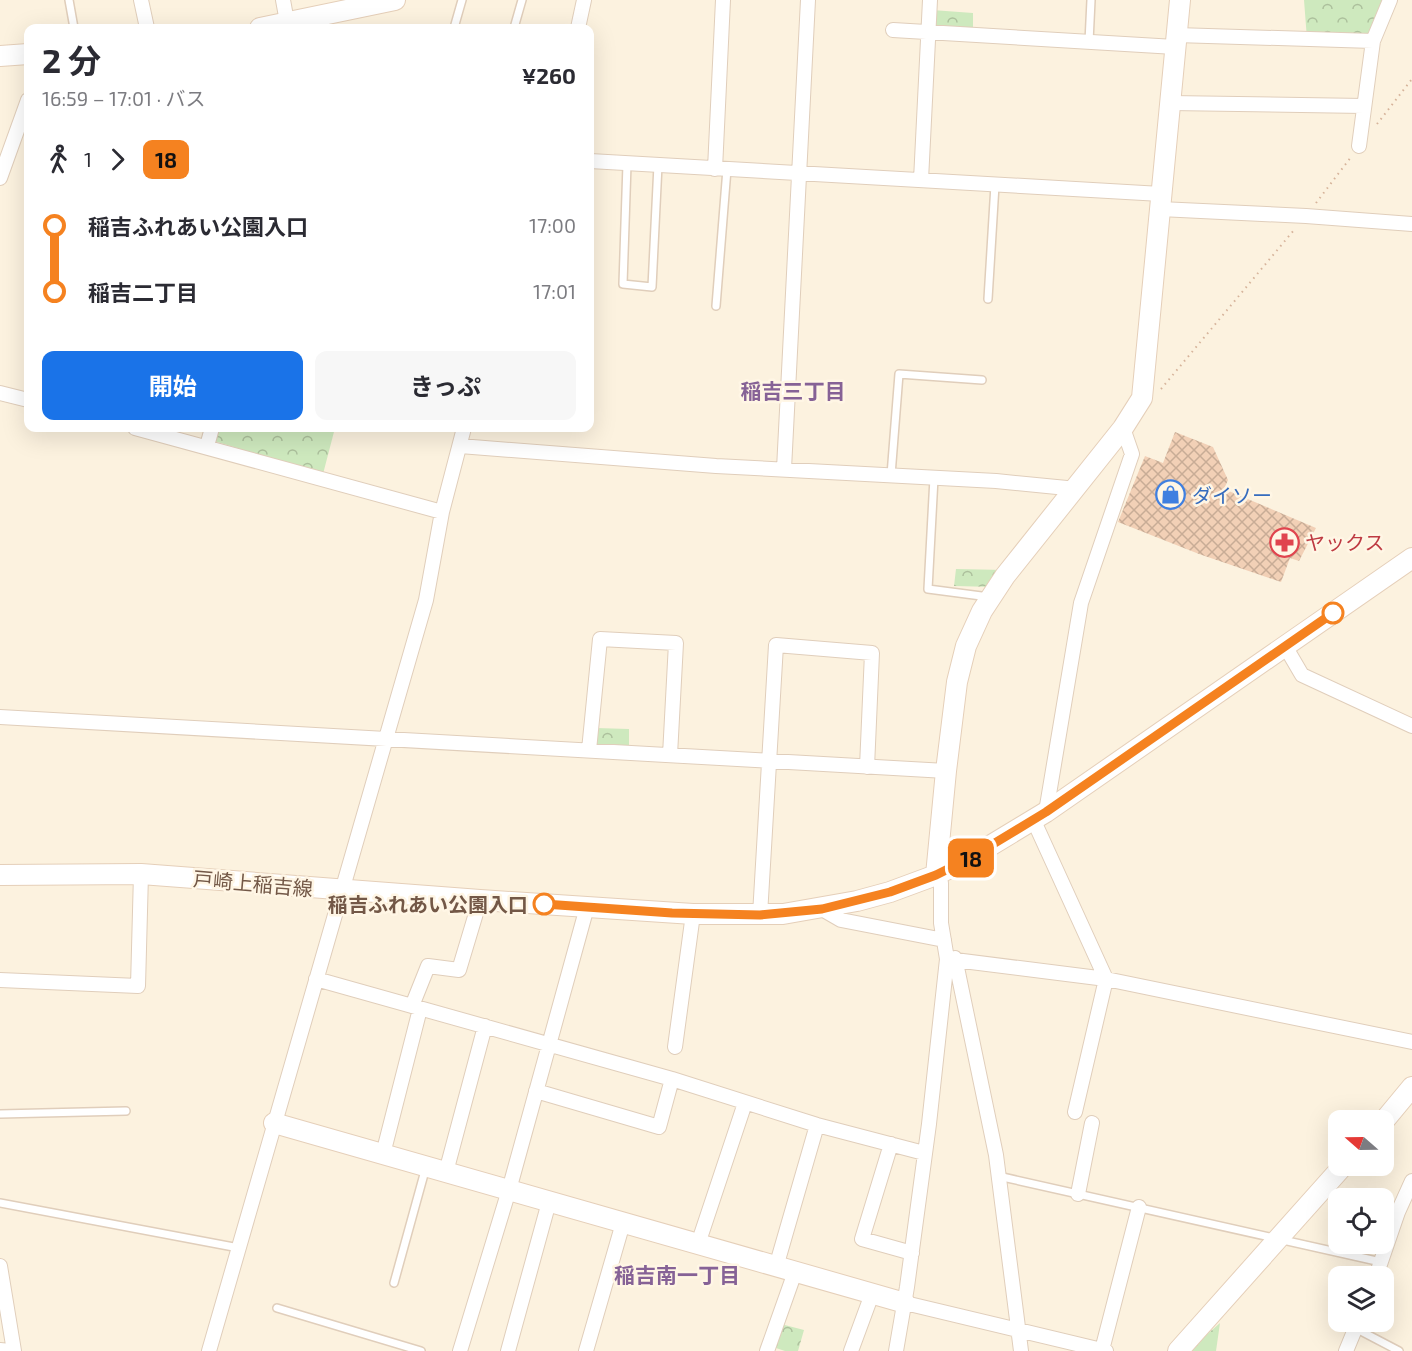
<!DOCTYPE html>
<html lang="ja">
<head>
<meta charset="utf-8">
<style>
	body { margin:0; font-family:"Exo 2","Noto Sans JP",sans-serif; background:#f7f7f7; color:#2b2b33; height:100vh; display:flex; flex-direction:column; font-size:22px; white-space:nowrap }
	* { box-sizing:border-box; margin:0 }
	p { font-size:20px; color:#7c7c81 }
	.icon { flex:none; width:33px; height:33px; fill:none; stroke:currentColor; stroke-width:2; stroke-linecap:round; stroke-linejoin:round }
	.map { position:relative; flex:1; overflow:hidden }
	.drawer { position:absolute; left:24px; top:24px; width:570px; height:408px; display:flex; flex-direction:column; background:#fff; border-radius:12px; box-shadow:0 6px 24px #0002 }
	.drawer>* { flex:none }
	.badge { padding:0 12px; border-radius:9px; font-size:21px; line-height:39px }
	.needle { width:39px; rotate:290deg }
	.fabs { position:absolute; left:1328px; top:1110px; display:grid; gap:12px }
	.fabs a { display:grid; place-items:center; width:66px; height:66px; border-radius:12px; background:#fff; box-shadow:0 6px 24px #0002; font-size:30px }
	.map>.badge { position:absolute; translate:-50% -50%; box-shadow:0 0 0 3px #fff }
	.legs { display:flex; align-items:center; gap:9px; height:66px; padding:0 18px; font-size:20px }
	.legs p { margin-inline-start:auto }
	.head { display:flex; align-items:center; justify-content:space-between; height:102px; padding:0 18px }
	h1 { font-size:33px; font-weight:700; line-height:45px }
	.action { display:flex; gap:12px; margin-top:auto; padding:12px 18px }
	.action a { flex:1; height:69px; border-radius:12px; background:#1a73e8; color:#fff; font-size:24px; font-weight:700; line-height:69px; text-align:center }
	.action a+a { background:#f7f7f7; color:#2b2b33 }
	ul { padding:0 18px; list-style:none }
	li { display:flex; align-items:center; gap:21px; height:66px; font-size:22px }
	li i { display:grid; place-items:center; width:9px; height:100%; margin:0 8px; background:currentColor }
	li i::after { content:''; width:15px; height:15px; margin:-8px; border:4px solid; border-radius:50%; background:#fff }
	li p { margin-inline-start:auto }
	li:first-child i { background:linear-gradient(#0000 50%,currentColor 0) }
	li:last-child i { background:linear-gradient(currentColor 50%,#0000 0) }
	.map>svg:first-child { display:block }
</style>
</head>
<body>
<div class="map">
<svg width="1412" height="1351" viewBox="0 0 1412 1351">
	<defs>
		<pattern id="park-crowns" width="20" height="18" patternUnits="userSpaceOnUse" patternTransform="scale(1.5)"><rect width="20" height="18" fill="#cee9be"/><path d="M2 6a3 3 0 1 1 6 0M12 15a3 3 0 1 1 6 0" fill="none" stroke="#acc09c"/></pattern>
		<pattern id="building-cross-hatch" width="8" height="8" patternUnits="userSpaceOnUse" patternTransform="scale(1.5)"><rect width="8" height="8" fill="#f2d0b6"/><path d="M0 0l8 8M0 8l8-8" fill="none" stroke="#c8ac96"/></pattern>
	</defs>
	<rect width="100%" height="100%" fill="#fcf2df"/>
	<path fill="url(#park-crowns)" d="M1304 0H1390L1373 41 1307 39Z
		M932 10 973 13V32L931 29Z
		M218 428H335L323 474 214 441Z
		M956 569 1006 570 995 587 954 586Z
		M596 728 629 729V749L596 747Z
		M777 1323 804 1330 798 1351H785L770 1346Z
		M1220 1323 1216 1351H1188Z"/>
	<path fill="url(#building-cross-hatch)" d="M1175 432 1213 447 1228 480 1224 489 1316 528 1299 561 1290 558 1281 582 1199 554 1118 522 1145 456 1163 463Z"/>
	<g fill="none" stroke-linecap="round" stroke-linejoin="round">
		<defs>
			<path id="lane" d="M69 0 74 28
				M454 28 462 0
				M514 28 522 0
				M1089 42 1091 0
				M627 164 623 284 652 287 658 165
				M988 299 995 185
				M716 306 727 169
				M891 475 899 374 982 380
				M934 478 928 589 989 597
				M0 1114 126 1111
				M998 1176 1381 1262
				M0 1203 239 1248
				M394 1283 426 1167
				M277 1308 421 1351
				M1355 1328 1399 1351"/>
			<path id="street" d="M141 0 147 28
				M283 0 287 22
				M320 28 325 14
				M578 28 584 0
				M893 30 1175 47
				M1176 35 1373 41
				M1170 103 1364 106
				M1359 146 1373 41 1390 0
				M590 161 1161 194
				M715 169 723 0
				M0 178 28 100
				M921 180 930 0
				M1160 209 1306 216 1412 224
				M0 393 28 400
				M135 428 442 512
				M207 446 212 428
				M460 446 716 466 996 481 1077 489
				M784 469 808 0
				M1285 646 1302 675 1412 726
				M0 717 946 771
				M589 750 600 639 676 643 670 755
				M1046 812 1081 603 1132 454 1123 428
				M1033 819 1106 979 1075 1112
				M822 909 841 920 944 940
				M760 915 776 645 872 653 867 767
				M955 958 996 1155 1021 1351
				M947 959 1106 979 1412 1042
				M316 979 672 1079 817 1125 924 1153
				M0 980 138 986 141 874
				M412 1006 428 966 459 970 480 900
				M675 1047 693 914
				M536 1091 659 1127 672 1079
				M891 1144 862 1239 912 1253
				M383 1154 420 1009
				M446 1172 485 1026
				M1078 1194 1092 1123
				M698 1244 745 1103
				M0 1266 14 1351
				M776 1267 817 1125
				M1376 1276 1398 1212 1412 1181
				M905 1303 1106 1351
				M0 1350 10 1351
				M1102 1350 1139 1207
				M209 1351 426 600 442 512 464 428
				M460 1351 509 1190 587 907
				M508 1351 549 1202
				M586 1351 623 1223
				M767 1351 795 1272
				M851 1351 872 1294
				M896 1351 907 1287 929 1124 947 959 941 923V883L936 875
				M1346 1351 1358 1322"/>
			<path id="secondary" d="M260 28 395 0
				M0 56 28 54
				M0 875 141 874 480 900 693 914H783L857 901 890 892 936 875 970 858 1046 812 1412 558
				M936 875 946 771 957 682 966 646 982 611 1005 576 1123 428 1142 398 1180 0
				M1383 1122 1412 1087
				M274 1123 905 1303
				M1178 1351 1343 1166"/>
		</defs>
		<use href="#lane" stroke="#e0cebb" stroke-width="10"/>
		<use href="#street" stroke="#e0cebb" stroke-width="16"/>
		<use href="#secondary" stroke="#e5cfb9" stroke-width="22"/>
		<path stroke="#d6b39a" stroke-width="2" stroke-dasharray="1.5 4.5" stroke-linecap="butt" d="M1377 124 1412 79
			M1316 203 1351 157
			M1161 389 1294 230"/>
		<use href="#lane" stroke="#fff" stroke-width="7"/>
		<use href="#street" stroke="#fff" stroke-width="14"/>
		<use href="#secondary" stroke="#fff" stroke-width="20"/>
	</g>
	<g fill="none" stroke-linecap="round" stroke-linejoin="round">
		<defs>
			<path id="line-1" d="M544 904 672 913 760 915 822 909 890 892 936 875 970 858 1046 812 1333 613"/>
		</defs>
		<use href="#line-1" stroke="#fff" stroke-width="14"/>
		<use href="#line-1" stroke="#f58220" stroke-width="9"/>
	</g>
	<defs>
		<symbol id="shop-ring" viewBox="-11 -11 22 22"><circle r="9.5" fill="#fff6e5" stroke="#3f7fe0" stroke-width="1.5"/><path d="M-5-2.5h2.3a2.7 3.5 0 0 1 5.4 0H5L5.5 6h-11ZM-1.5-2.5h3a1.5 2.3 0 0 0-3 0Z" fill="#3f7fe0"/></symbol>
		<symbol id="pharmacy-ring" viewBox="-11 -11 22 22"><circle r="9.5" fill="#fff6e5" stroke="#e0444e" stroke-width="1.5"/><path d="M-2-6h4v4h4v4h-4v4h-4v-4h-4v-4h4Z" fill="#e0444e"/></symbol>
	</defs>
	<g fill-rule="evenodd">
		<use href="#shop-ring" x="1154" y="478" width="33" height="33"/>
		<use href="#pharmacy-ring" x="1268" y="526" width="33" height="33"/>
	</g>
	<g fill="#fff" stroke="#f58220" stroke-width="3">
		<circle cx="1333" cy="613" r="10"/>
		<circle cx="544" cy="904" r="10"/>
	</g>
	<g text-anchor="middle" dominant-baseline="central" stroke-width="5" stroke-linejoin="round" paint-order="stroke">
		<g font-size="20" fill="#366cbe" stroke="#fff6e5" text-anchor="start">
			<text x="1192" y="495">ダイソー</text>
		</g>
		<g font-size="20" fill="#be3a42" stroke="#fff6e5" text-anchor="start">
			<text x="1305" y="542">ヤックス</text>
		</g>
		<g font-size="20" fill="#735847" stroke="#fff6e5">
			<text transform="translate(253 883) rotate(5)">戸崎上稲吉線</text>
		</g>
		<g font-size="20" font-weight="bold" fill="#735847" stroke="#fff6e5" text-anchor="end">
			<text x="528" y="904">稲吉ふれあい公園入口</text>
		</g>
		<g font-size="21" font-weight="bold" fill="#866296" stroke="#fff6e5">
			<text x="793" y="390">稲吉三丁目</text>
			<text x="677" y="1274">稲吉南一丁目</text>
		</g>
	</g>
</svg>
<div class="fabs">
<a><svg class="needle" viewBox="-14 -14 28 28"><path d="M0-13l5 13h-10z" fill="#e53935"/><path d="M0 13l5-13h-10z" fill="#7c7c81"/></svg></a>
<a><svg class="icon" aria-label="locate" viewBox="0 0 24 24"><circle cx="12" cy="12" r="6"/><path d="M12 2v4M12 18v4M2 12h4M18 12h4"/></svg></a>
<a><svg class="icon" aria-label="layers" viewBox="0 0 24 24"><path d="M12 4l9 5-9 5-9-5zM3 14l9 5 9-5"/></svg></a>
</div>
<b class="badge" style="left:971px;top:858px;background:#f58220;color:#111">18</b>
<section class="drawer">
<div class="head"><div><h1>2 分</h1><p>16:59 – 17:01 · バス</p></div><b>¥260</b></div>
<div class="legs"><svg class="icon" aria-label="walk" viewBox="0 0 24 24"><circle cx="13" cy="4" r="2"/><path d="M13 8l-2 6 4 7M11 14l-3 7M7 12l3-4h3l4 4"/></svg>1<svg class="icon" aria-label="forward" viewBox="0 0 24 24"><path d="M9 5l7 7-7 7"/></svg><b class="badge" style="background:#f58220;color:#111">18</b></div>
<ul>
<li><i style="color:#f58220"></i><b>稲吉ふれあい公園入口</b><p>17:00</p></li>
<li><i style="color:#f58220"></i><b>稲吉二丁目</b><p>17:01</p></li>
</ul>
<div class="action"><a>開始</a><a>きっぷ</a></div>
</section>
</div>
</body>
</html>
